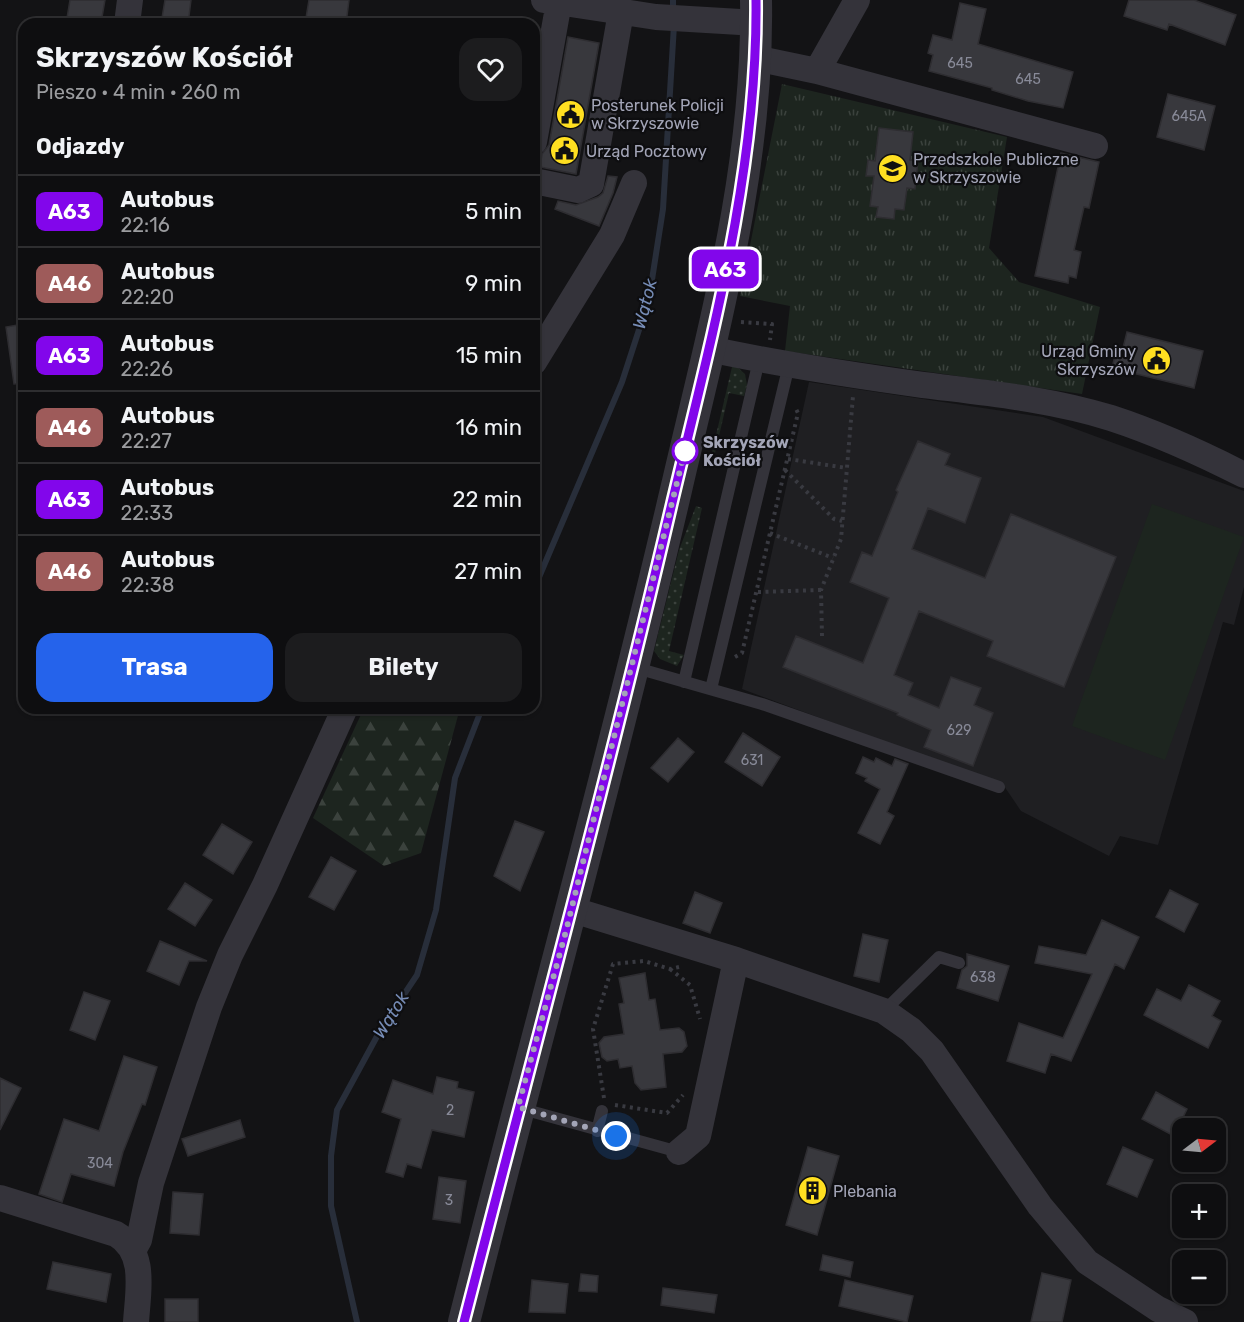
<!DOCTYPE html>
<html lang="pl">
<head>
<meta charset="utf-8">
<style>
	body { margin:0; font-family:Rubik,sans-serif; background:#1c1c1e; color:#f1f3f6; height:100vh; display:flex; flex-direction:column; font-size:22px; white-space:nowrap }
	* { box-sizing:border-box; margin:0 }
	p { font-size:20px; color:#9b9c9f }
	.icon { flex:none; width:33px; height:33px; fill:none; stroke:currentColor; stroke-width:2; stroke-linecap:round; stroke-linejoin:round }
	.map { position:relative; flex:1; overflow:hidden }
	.drawer { position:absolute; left:18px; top:18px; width:522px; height:696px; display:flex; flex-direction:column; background:#0e0e10; border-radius:18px; box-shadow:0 2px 4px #0004,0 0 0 2px #2e2e30 }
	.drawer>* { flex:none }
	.badge { padding:0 12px; border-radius:9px; font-size:21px; line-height:39px }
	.needle { width:39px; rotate:74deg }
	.fabs { position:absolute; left:1172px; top:1118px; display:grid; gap:12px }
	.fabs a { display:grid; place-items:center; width:54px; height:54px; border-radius:12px; background:#0e0e10; box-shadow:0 2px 4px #0004,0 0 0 2px #2e2e30; font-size:30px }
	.you { position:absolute; width:30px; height:30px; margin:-15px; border:4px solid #fff; border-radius:50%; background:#1a73e8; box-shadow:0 0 0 9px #1a73e833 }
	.map>.badge { position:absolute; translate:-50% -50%; box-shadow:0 0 0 3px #fff }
	h2 { padding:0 18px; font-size:22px; line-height:54px }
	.round { display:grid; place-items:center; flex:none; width:63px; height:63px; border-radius:18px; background:#1c1c1e }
	.headline { display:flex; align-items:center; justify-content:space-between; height:102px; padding:0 18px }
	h1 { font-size:28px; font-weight:700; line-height:45px }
	.button { display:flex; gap:12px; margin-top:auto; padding:12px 18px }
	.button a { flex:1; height:69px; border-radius:18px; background:#2563eb; color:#fff; font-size:24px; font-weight:700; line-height:69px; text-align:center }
	.button a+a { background:#1c1c1e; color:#f1f3f6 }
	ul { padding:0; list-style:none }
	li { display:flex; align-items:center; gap:18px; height:72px; padding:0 18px; border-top:2px solid #2e2e30 }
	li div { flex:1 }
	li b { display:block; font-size:22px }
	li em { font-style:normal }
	li .badge { min-width:66px; font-weight:700; text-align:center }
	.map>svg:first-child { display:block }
</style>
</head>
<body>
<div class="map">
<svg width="1244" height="1322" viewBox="0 0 1244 1322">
	<defs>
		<pattern id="grass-dots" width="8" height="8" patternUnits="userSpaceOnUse" patternTransform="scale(1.5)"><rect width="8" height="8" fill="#1d251f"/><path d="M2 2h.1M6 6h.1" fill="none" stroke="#3b423d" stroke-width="1.8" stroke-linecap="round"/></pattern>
		<pattern id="forest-firs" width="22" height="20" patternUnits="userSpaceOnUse" patternTransform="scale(1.5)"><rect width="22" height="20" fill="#1d251f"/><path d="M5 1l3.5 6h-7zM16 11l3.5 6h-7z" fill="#3b423d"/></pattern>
		<pattern id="park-tufts" width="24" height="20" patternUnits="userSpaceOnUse" patternTransform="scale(1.5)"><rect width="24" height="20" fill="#1d251f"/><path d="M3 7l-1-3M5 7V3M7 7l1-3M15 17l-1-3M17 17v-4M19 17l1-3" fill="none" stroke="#3b423d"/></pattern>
	</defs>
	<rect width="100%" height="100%" fill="#131315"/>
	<path fill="#1f1f22" d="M809 382 1043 417 1244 491V587L1234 625 1223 622 1158 845 1120 836 1109 856 1021 811 1004 786 742 689Z"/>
	<path fill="url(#grass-dots)" d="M736 366 745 374 747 385 744 396 729 393 712 466 709 465 732 367Z
		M696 506 702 508 669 651 684 655 677 666 660 659 654 651 679 550Z"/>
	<path fill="url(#forest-firs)" d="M364 708H460L421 853 384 866 313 818Z"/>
	<path fill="url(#park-tufts)" d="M782 84 1007 137 989 248 1019 282 1100 307 1082 394 785 351 790 306 740 296Z"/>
	<path fill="#1d251f" d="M1152 504 1244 537 1165 760 1072 726Z"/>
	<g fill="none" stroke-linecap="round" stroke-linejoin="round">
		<path stroke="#282e3a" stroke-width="6" d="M673 0V12
			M534 589 622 382 649 299 663 209 674 25
			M357 1322 331 1206V1156L337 1110 381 1029 417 975 436 910 455 778 482 708"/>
	</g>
	<path fill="#38383d" stroke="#2e2d31" stroke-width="1.5" d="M70 0H105L101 23 67 18Z
		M165 0H191L188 24H161Z
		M309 0H349L346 24H305Z
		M1129 0H1194L1236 15 1225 45 1169 24 1167 30 1124 16Z
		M960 3 986 9 978 44 1073 72 1063 108 1028 101 992 90V88L929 71 933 55 928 53 933 35 952 40Z
		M568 37 599 43 576 174 540 167 542 154 549 145Z
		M1168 94 1215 106 1204 150 1157 137Z
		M879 128 913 132 910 160 918 161 915 189 907 188 904 210 895 209 894 219 876 217 878 207 870 206 874 176H866L868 160 875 161Z
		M1061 153 1099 162 1089 208 1084 207 1074 250 1081 252 1076 278 1069 276 1068 283 1035 276Z
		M608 176 617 177 613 193 599 226 555 209 558 201 576 205 598 197 603 193Z
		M24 324V383L14 384 6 327Z
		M1127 332 1203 351 1194 388 1112 368 1117 347 1123 348Z
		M918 441 950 454 945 465 981 478 965 523 928 508 912 549 985 578 1011 514 1116 557 1064 687 987 656 993 641 919 611 894 675 913 683 908 695 939 708 951 677 981 688 974 705 993 713 973 766 924 747 931 730 897 715 898 713 783 667 796 636 863 663 889 598 850 582 862 552 872 556 898 492 896 490Z
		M743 733 780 757 762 786 725 762Z
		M678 738 694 752 668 782 651 768Z
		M863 757 874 762 876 758 892 766 895 759 908 764 887 812 894 816 880 844 858 833 880 789 865 781 867 778 856 773Z
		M515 821 544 832 520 891 494 876Z
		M222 824 252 842 233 874 203 855Z
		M331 857 356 871 334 910 309 897Z
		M185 883 212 900 195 926 168 909Z
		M1170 890 1198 904 1184 932 1156 917Z
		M695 892 722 903 710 933 683 923Z
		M1102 920 1139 937 1124 969 1115 964 1071 1061 1051 1054 1045 1073 1007 1061 1019 1023 1063 1038 1092 974 1035 963 1039 946 1086 955Z
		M863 934 888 940 879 982 854 976Z
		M160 941 172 946 207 961H189L179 985 147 971Z
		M967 954 1009 966 998 1001 957 988 962 970 967 966Z
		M645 973 649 1000 655 999 660 1030 679 1028 684 1032 687 1046 682 1052 663 1054 666 1087 641 1090 635 1083 632 1066 620 1068 618 1059 607 1061 602 1057 599 1043 604 1037 624 1034 619 1004 624 1003 619 978Z
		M1189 985 1220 1001 1212 1016 1221 1021 1208 1048 1144 1015 1157 989 1181 1001Z
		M84 992 110 1001 95 1040 70 1030Z
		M124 1056 157 1067 145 1105 142 1104 123 1152 114 1186 71 1174 62 1202 39 1194 64 1119 99 1131Z
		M437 1077 458 1082 457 1088 474 1092 464 1137 432 1130 421 1168 407 1164 403 1177 386 1172 401 1119 382 1112 393 1080 433 1094Z
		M0 1078 21 1088 0 1130Z
		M1156 1092 1187 1109 1174 1136 1142 1119Z
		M240 1120 245 1137 188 1156 182 1139Z
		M808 1147 839 1156 817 1235 786 1225Z
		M1123 1147 1153 1160 1137 1197 1107 1184Z
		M439 1177 466 1181 460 1223 433 1219Z
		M173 1192 203 1194 199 1235 170 1233Z
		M823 1255 853 1262 850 1277 820 1270Z
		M53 1262 111 1274 106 1302 47 1289Z
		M1042 1273 1071 1280 1062 1322H1031Z
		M581 1274 598 1276 597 1292 579 1291Z
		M532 1280 568 1284 565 1313 529 1312Z
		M845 1280 913 1296 907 1322 839 1306Z
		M663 1288 717 1295 714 1313 661 1305Z
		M165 1299H198V1322H165Z"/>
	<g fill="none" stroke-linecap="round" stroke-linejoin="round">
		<path stroke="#393a41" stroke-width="4" stroke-dasharray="3 4.5" stroke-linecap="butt" d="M741 322 772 324 770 340
			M788 459 847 468
			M785 470 834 519 842 521
			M770 533 833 558
			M758 592 821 590
			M822 636 821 590 841 539 853 396
			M735 657 742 653 798 413 796 409
			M670 969 690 985 700 1019
			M604 1098 593 1029 613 964 644 961 670 969 679 967
			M615 1105 667 1113 683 1095"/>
		<path stroke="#34333a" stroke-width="12" d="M633 667 762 704 999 787
			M684 682 759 360
			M711 689 789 365
			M884 1011 939 957 959 963
			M519 1108 679 1152
			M597 1131 602 1111"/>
		<path stroke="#34333a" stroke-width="26" d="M544 0 656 17 757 23
			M127 24 130 0
			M755 58 817 71 1095 146
			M817 71 857 0
			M534 142 559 2
			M534 181 578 190 591 184 621 12
			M709 349C779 364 851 375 923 385 986 393 1050 399 1111 418 1157 433 1201 453 1244 475
			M534 362 612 235 634 183
			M570 909 736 960 884 1011 911 1030 932 1051 1040 1206 1087 1262 1158 1309 1185 1322
			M679 1152 698 1136 736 960
			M0 1198 116 1234C147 1252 138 1291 136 1322
			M134 1249 139 1240 151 1183 209 1007 230 955 265 885 345 708"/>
		<path stroke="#34333a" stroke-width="32" d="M464 1322C534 1045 611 768 676 490 713 330 759 166 756 0"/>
	</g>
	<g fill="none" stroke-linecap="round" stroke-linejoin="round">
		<defs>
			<path id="line" d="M464 1322C534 1049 608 777 672 503 711 339 758 170 756 0"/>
		</defs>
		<use href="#line" stroke="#fff" stroke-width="14"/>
		<use href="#line" stroke="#8206eb" stroke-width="9"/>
		<path stroke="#a3a5b7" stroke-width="6" stroke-dasharray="0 10.8" d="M616 1136 518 1107 566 931 686 446 685 451"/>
	</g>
	<defs>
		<symbol id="civic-disc" viewBox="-11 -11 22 22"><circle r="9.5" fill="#ffdf21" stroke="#0e0e10"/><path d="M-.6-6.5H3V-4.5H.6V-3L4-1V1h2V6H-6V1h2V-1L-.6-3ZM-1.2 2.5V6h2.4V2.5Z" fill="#111"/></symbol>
		<symbol id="school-disc" viewBox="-11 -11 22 22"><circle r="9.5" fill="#ffdf21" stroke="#0e0e10"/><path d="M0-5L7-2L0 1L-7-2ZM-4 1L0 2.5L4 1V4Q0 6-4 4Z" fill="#111"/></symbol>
		<symbol id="building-disc" viewBox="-11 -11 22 22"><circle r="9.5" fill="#ffdf21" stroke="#0e0e10"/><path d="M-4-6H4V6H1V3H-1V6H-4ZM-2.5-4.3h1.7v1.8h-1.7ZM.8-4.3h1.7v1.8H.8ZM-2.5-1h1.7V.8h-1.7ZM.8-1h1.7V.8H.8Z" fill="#111"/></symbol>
	</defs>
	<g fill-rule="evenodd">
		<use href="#civic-disc" x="554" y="98" width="33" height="33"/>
		<use href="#civic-disc" x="548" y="134" width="33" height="33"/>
		<use href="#school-disc" x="876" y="152" width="33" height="33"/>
		<use href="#civic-disc" x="1140" y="344" width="33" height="33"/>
		<use href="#building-disc" x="796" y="1174" width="33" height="33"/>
	</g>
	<circle fill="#fff" stroke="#8206eb" stroke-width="3" cx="685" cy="451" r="12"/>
	<g text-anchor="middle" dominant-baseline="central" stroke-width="4.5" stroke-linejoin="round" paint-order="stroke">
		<g font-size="14" fill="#888a98">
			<text x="960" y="63">645</text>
			<text x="1028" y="79">645</text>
			<text x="1189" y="116">645A</text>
			<text x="959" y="730">629</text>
			<text x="752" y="760">631</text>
			<text x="983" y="977">638</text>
			<text x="450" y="1110">2</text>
			<text x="100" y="1163">304</text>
			<text x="449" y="1200">3</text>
		</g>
		<g font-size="16" fill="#a3a5b7" stroke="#0e0e10" text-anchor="start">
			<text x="591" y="105">Posterunek Policji<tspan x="591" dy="18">w Skrzyszowie</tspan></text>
			<text x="586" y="151">Urząd Pocztowy</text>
			<text x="913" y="159">Przedszkole Publiczne<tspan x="913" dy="18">w Skrzyszowie</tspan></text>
			<text x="1136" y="351" text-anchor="end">Urząd Gminy<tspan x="1136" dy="18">Skrzyszów</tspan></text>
			<text x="833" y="1191">Plebania</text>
		</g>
		<g font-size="16" font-weight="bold" fill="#a3a5b7" stroke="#0e0e10" text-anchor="start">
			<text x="703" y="442">Skrzyszów<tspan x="703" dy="18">Kościół</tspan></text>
		</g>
		<g font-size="18" font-style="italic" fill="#768cb6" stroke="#0e0e10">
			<text transform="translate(645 304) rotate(-76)">Wątok</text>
			<text transform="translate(391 1015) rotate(-58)">Wątok</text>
		</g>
	</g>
</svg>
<div class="fabs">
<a><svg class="needle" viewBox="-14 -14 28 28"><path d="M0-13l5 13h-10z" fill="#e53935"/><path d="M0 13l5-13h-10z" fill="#9b9c9f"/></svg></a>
<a>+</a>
<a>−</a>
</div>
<div class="you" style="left:616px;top:1136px"></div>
<b class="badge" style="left:725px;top:269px;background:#8206eb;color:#fff">A63</b>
<section class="drawer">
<div class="headline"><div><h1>Skrzyszów Kościół</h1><p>Pieszo · 4 min · 260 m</p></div><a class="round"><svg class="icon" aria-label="heart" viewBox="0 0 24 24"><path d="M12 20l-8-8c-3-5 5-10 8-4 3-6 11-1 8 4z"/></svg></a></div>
<h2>Odjazdy</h2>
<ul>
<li><span class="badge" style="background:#8206eb;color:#fff">A63</span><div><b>Autobus</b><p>22:16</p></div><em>5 min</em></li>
<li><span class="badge" style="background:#9e5b5a;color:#fff">A46</span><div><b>Autobus</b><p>22:20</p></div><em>9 min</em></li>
<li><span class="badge" style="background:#8206eb;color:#fff">A63</span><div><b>Autobus</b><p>22:26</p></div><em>15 min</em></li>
<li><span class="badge" style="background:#9e5b5a;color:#fff">A46</span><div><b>Autobus</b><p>22:27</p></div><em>16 min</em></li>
<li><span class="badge" style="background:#8206eb;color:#fff">A63</span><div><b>Autobus</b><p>22:33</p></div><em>22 min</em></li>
<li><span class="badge" style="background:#9e5b5a;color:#fff">A46</span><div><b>Autobus</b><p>22:38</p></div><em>27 min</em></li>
</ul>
<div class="button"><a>Trasa</a><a>Bilety</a></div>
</section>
</div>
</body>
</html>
